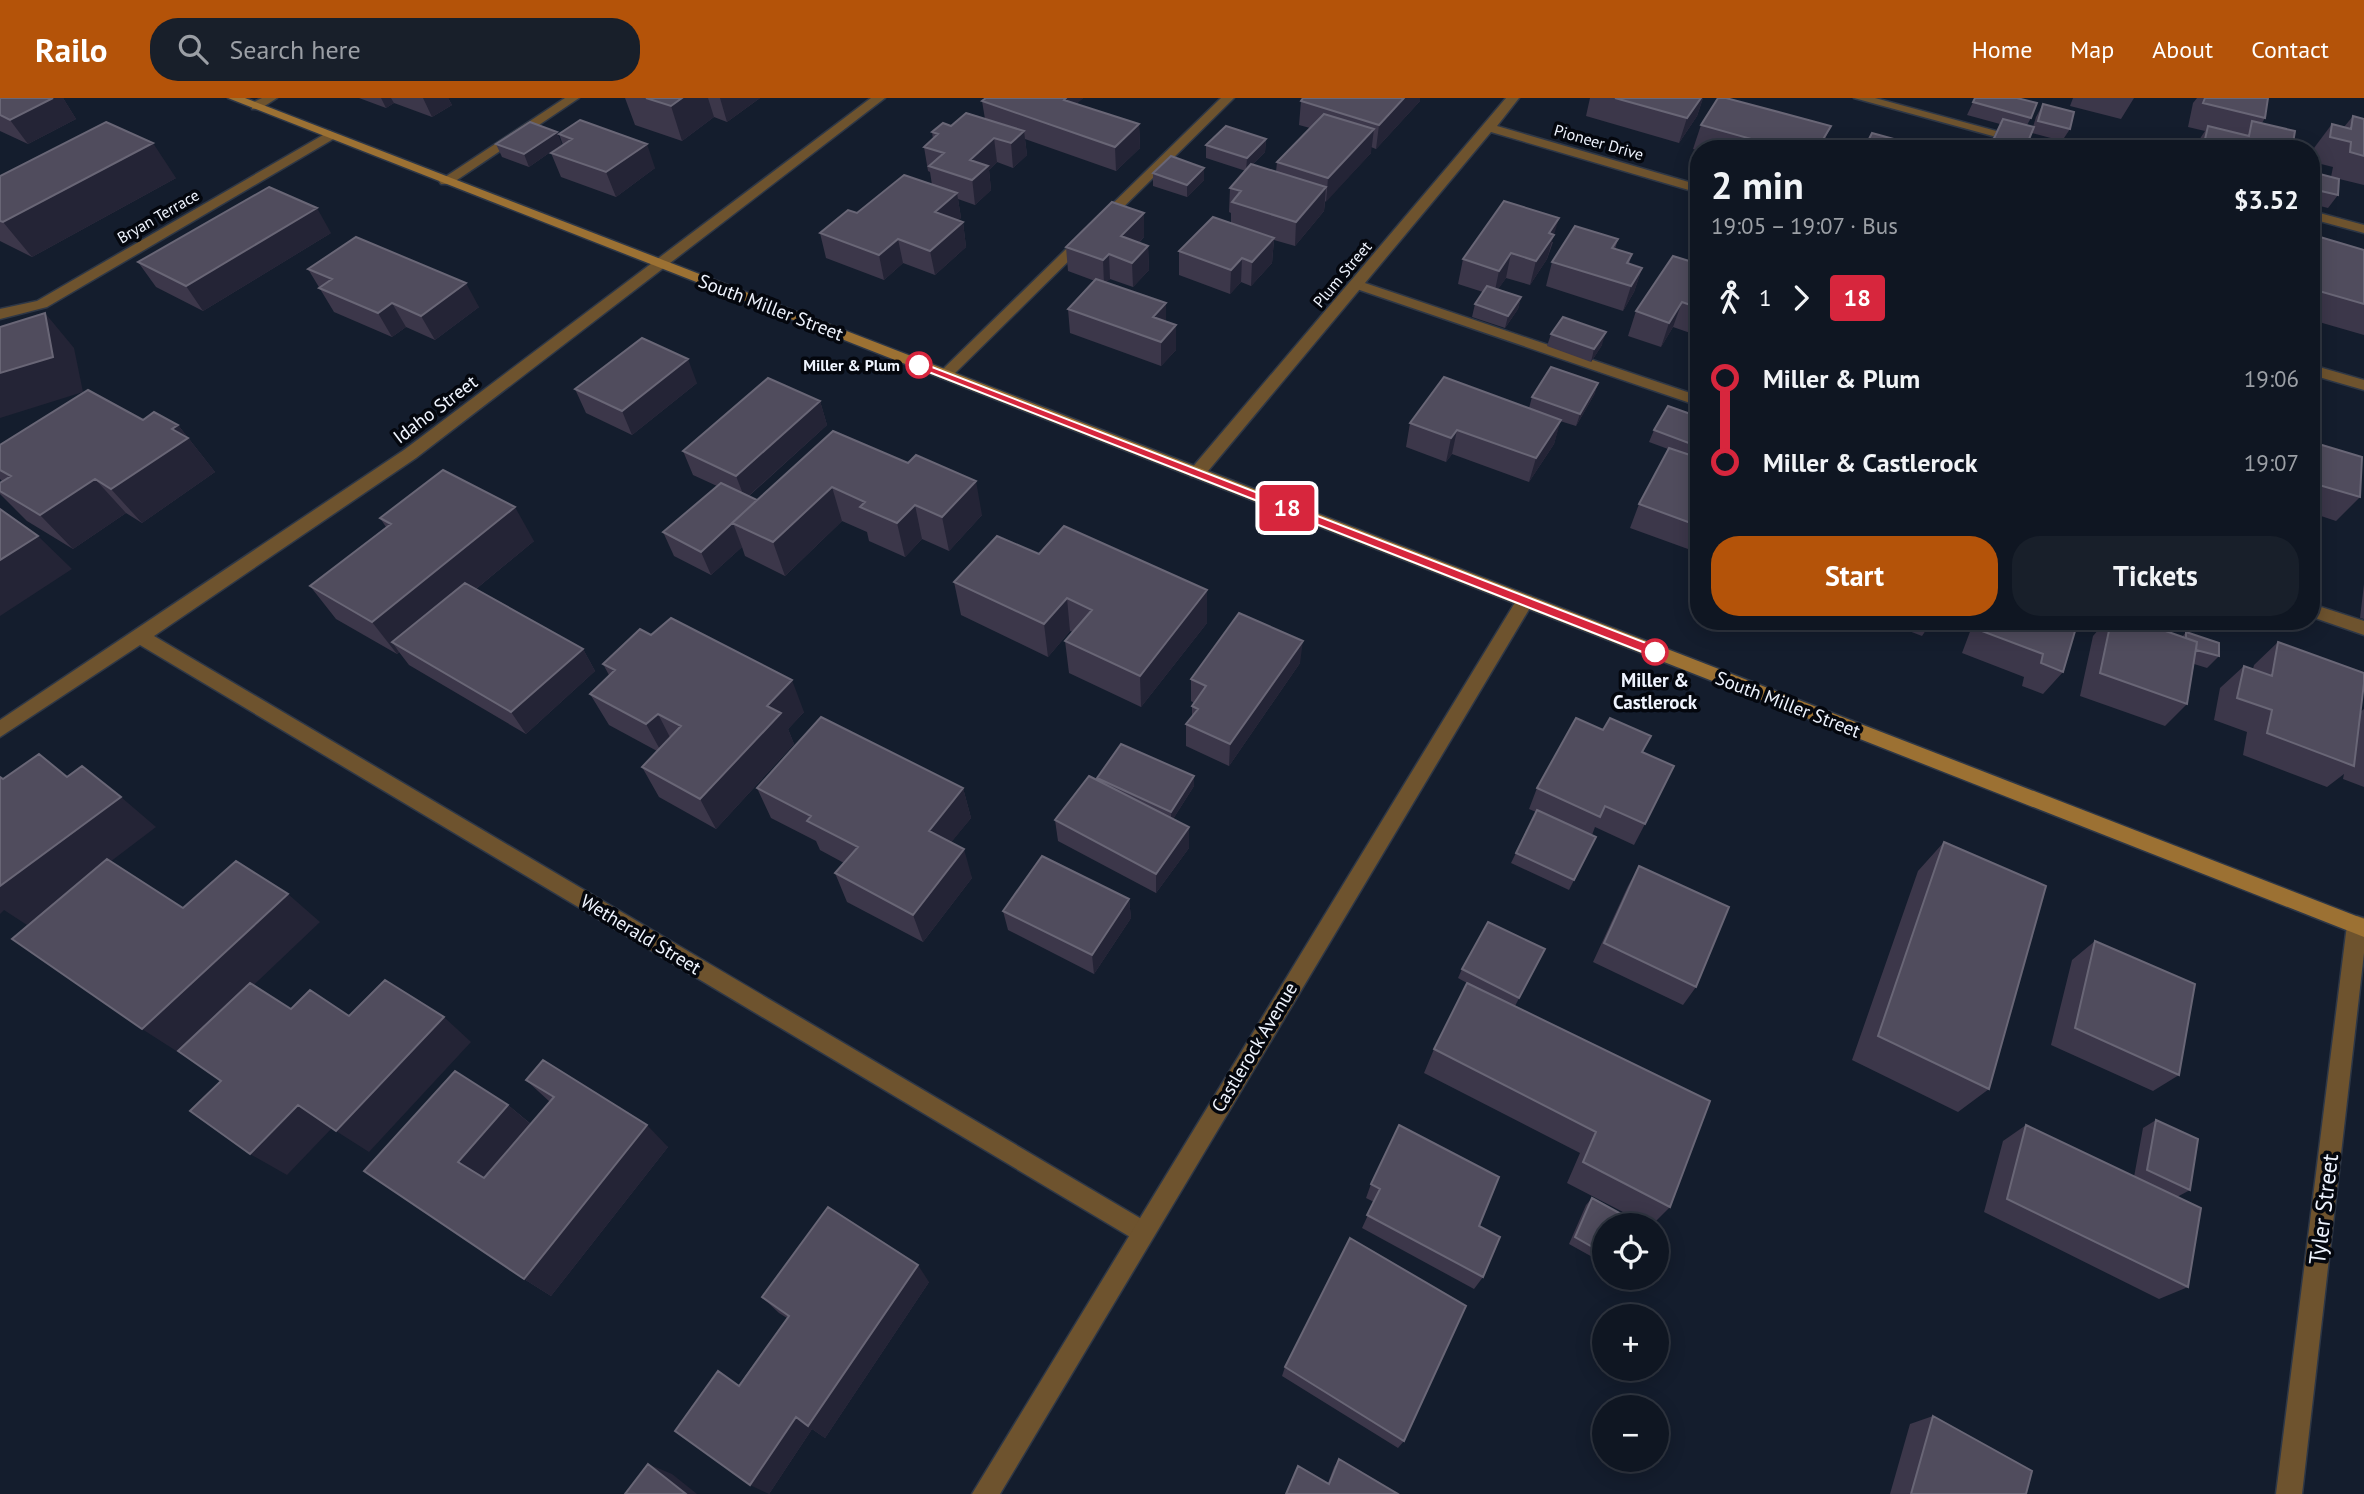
<!DOCTYPE html>
<html lang="en">
<head>
<meta charset="utf-8">
<style>
	body { margin:0; font-family:"PT Sans",sans-serif; background:#181f2a; color:#f1f3f6; height:100vh; display:flex; flex-direction:column; font-size:26px; white-space:nowrap }
	* { box-sizing:border-box; margin:0 }
	p { font-size:23px; color:#9b9fa5 }
	.icon { flex:none; width:38px; height:38px; fill:none; stroke:currentColor; stroke-width:2; stroke-linecap:round; stroke-linejoin:round }
	.map { position:relative; flex:1; overflow:hidden }
	.details { position:absolute; left:1690px; top:42px; width:630px; height:490px; display:flex; flex-direction:column; background:#0f1622; border-radius:28px; box-shadow:0 4px 18px #0003,0 0 0 2px #2f3540 }
	.details>* { flex:none }
	.badge { padding:0 14px; border-radius:5px; font-size:24px; line-height:46px }
	.fabs { position:absolute; left:1592px; top:1115px; display:grid; gap:14px }
	.fabs a { display:grid; place-items:center; width:77px; height:77px; border-radius:50%; background:#0f1622; box-shadow:0 4px 18px #0003,0 0 0 2px #2f3540; font-size:35px }
	.map>.badge { position:absolute; translate:-50% -50%; box-shadow:0 0 0 4px #fff }
	.legs { display:flex; align-items:center; gap:10px; height:77px; padding:0 21px; font-size:23px }
	.legs p { margin-inline-start:auto }
	.summary { display:flex; align-items:center; justify-content:space-between; height:119px; padding:0 21px }
	h1 { font-size:38px; font-weight:600; line-height:52px }
	.action { display:flex; gap:14px; margin-top:auto; padding:14px 21px }
	.action a { flex:1; height:80px; border-radius:28px; background:#b45309; color:#fff; font-size:28px; font-weight:600; line-height:80px; text-align:center }
	.action a+a { background:#181f2a; color:#f1f3f6 }
	ul { padding:0 21px; list-style:none }
	li { display:flex; align-items:center; gap:24px; height:84px; font-size:26px }
	li i { display:grid; place-items:center; width:10px; height:100%; margin:0 9px; background:currentColor }
	li i::after { content:''; width:18px; height:18px; margin:-9px; border:5px solid; border-radius:50%; background:#0f1622 }
	li p { margin-inline-start:auto }
	li:first-child i { background:linear-gradient(#0000 50%,currentColor 0) }
	li:last-child i { background:linear-gradient(currentColor 50%,#0000 0) }
	header { display:flex; align-items:center; gap:42px; box-sizing:border-box; height:98px; padding:0 35px; background:#b45309; color:#fff }
	header strong { font-size:33px }
	nav { display:flex; gap:38px; margin-inline-start:auto; font-size:24px }
	.search { width:490px; height:63px; background:#181f2a; display:flex; align-items:center; gap:18px; box-sizing:border-box; padding:0 24px; border-radius:28px; color:#9b9fa5; font-size:26px }
	.map>svg:first-child { display:block }
</style>
</head>
<body>
<header>
<strong>Railo</strong>
<div class="search"><svg class="icon" aria-label="search" viewBox="0 0 24 24"><circle cx="10" cy="10" r="6"/><path d="M15 15l6 6"/></svg>Search here</div>
<nav><a>Home</a><a>Map</a><a>About</a><a>Contact</a></nav>
</header>
<div class="map">
<svg width="2364" height="1396" viewBox="0 0 2364 1396">
	<rect width="100%" height="100%" fill="#141d2d"/>
	<g fill="none" stroke-linecap="round" stroke-linejoin="round">
		<defs>
			<path id="service" d="M565 0H579L451 86H441L439 83Z
				M1221 0H1234L950 280H940L937 277 940 274Z
				M1854 0H1875L2062 51H2040Z
				M2312 113 2364 127V135L2312 121Z
				M1356 182 1699 298V308L1351 189V183Z
				M2312 506 2364 523V537L2312 519Z"/>
			<path id="minor" d="M262 0H277L260 11H252V5Z
				M871 0H885L416 360 154 538 1150 1126 1154 1134 1150 1142 1142 1146 140 547 0 639V622L404 352Z
				M1506 0H1519L1497 28 1699 87V95L1491 34 1203 379H1191L1189 375 1191 371Z
				M330 33 336 37 335 40 47 209 0 221V211L37 203Z
				M2312 267 2364 282V292L2312 277Z
				M2357 818 2364 820V855L2302 1396H2276L2347 827 2350 821Z"/>
			<path id="tertiary" d="M1525 497 1531 498 1534 503 1531 508 1000 1396H972L1519 498Z"/>
			<path id="secondary" d="M228 0H245L2364 821V839Z"/>
		</defs>
		<use href="#service" stroke="#2e3746" stroke-width="3"/>
		<use href="#minor" stroke="#2e3746" stroke-width="3"/>
		<use href="#tertiary" stroke="#2e3746" stroke-width="3"/>
		<use href="#secondary" stroke="#2e3746" stroke-width="3"/>
		<use href="#service" fill="#6e532e" fill-rule="evenodd"/>
		<use href="#minor" fill="#6e532e" fill-rule="evenodd"/>
		<use href="#tertiary" fill="#6e532e" fill-rule="evenodd"/>
		<use href="#secondary" fill="#9c7133" fill-rule="evenodd"/>
	</g>
	<path fill="#3c374a" d="M0 0H63L76 21 28 46 0 33Z
		M359 0H448L452 7 432 19 394 5 386 10Z
		M625 0H760L727 24 714 19 682 43 635 27Z
		M986 0H1083L1076 6 1139 26 1140 50 1116 73 1025 41 1027 57 1013 70 997 64 989 72 991 92 975 107 958 101 961 120 958 122 963 124 966 149 935 177 903 165 884 182 826 160 820 135 857 115 932 87 930 74 928 73 924 49 933 41 932 34 951 28 985 21 982 3Z
		M1303 0H1420V3L1376 51 1371 49V55L1325 104 1324 113 1295 148 1274 142 1272 165 1251 188 1241 184 1230 196 1179 177V153L1231 125V115L1229 114 1230 90 1246 73 1206 60V47L1266 41 1265 54 1252 67 1276 74 1277 64 1310 30 1299 27 1301 3Z
		M1590 0H1703L1697 18 1679 45 1586 18Z
		M1975 0 2031 20 2027 27 2033 29 2036 19 2043 6 2070 31 2062 43 2032 35 2025 51H1987L2000 26 1967 17Z
		M2073 0H2134L2121 21 2070 8Z
		M2197 0H2268L2265 20 2262 25 2292 51H2193L2205 33 2188 29 2193 5Z
		M2353 18 2364 21V87L2331 79 2333 69 2313 64 2314 50 2332 26 2344 29Z
		M1701 27 1831 28 1824 43 1832 51H1699V53L1693 51Z
		M559 36 655 70 616 99 561 79 551 55 563 47Z
		M496 46H562L529 69 502 59Z
		M1204 70V82L1187 99 1153 88V75Z
		M2312 74 2338 97 2328 110 2312 106Z
		M0 78 176 80 32 159 0 143Z
		M1144 115V139L1139 145 1148 148 1149 172 1133 189 1110 181 1106 184 1166 224 1176 252 1161 268 1070 235 1068 211 1095 183 1068 173 1066 149Z
		M331 135 203 213 156 189 138 164Z
		M2320 139 2364 152V237L2312 222V150Z
		M1618 141 1615 151 1632 156 1629 166 1642 170 1634 194 1623 213 1546 188 1552 164Z
		M1553 144 1547 161 1530 187 1506 180 1498 191 1521 199 1518 211 1505 230 1472 219 1475 206 1483 194 1458 186 1463 161Z
		M1699 166V238L1673 229 1661 249 1628 238 1636 213Z
		M308 171 479 209 435 242 406 229 392 239 334 214Z
		M1551 236 1602 247 1591 264 1547 248Z
		M697 285 632 337 586 315 575 291Z
		M1598 285 1594 297 1576 328 1560 323 1554 346 1529 384 1452 356 1446 364 1406 349 1410 325 1529 310 1532 299Z
		M820 303 827 327 749 398 757 402 833 333 982 417 949 453 922 441 905 459 869 443 867 434 842 423 785 478 745 458 742 449 711 477 674 458 663 434 717 388 693 377 683 353Z
		M1699 319V342L1690 357 1699 360V455L1630 430 1639 406 1668 351 1649 344 1654 332Z
		M143 322 178 327 215 374 142 425 126 415 73 451 27 423 0 396V385L2 383 0 381V347Z
		M2312 344 2360 399 2336 423 2312 415Z
		M380 420 534 443 476 491 583 551 595 573 526 636 409 567 399 554 397 556 336 521 310 488 386 429Z
		M1039 456 1207 525 1141 609 1069 575 1065 543 1073 534 1070 533 1048 559 961 517 954 484Z
		M2364 486V521L2360 520Z
		M1883 523H1932L1922 538Z
		M1974 523H2078L2063 574 2043 596 2022 588 2024 579 1962 555Z
		M2106 523H2137L2182 539 2186 534 2219 558 2207 570 2194 566 2187 606 2165 628 2080 598 2093 538Z
		M2278 544 2360 614 2364 611V689L2343 681 2344 676 2327 689 2243 657 2247 634 2214 622 2220 590 2244 568 2253 571 2254 567Z
		M1300 565 1229 668 1186 648V626L1192 619V608L1194 605 1191 603V581Z
		M603 566 804 614 788 631 794 646 716 731 659 699 642 669 657 653 609 627 590 596 609 577Z
		M1642 654 1645 726 1634 747 1595 729 1592 737 1596 739 1569 792 1511 765 1536 714 1529 711 1537 690Z
		M1097 680 1194 688 1173 721 1189 729V750L1156 795 1058 743 1055 722 1097 682Z
		M757 690H963L971 720 951 744 972 780 923 844 847 804 835 775 844 765 820 752 816 743 771 720Z
		M1944 744 1989 991 1958 1014 1852 962 1918 773Z
		M1639 768 1696 889 1683 907 1593 864 1628 788Z
		M1129 801 1131 820 1094 876 1008 832 1003 813Z
		M2095 843 2179 977 2153 993 2051 947 2072 862Z
		M1545 851 1515 908 1670 1109 1652 1127H1648L1567 1085 1580 1055 1424 975 1434 951 1467 885 1458 880 1462 871Z
		M526 982 668 1049 551 1198 524 1181 508 1007 531 1026 550 1004Z
		M2156 1022 2190 1092 2177 1099 2188 1189 2159 1201 1984 1114 2003 1043 2026 1027 2134 1079 2143 1030Z
		M1371 1086 1479 1128 1483 1179 1474 1191 1362 1130 1374 1104 1366 1100Z
		M1592 1100 1605 1127V1166L1569 1146 1586 1107Z
		M1630 1180H1643L1638 1184Z
		M929 1184 825 1340 812 1331 769 1396 739 1287 787 1220 779 1215 762 1199Z
		M1285 1269 1404 1343 1398 1350 1282 1278Z
		M1933 1318 2026 1396H1890L1910 1326Z
		M1339 1361 1398 1396 1328 1385 1334 1369Z"/>
	<path fill="#242436" d="M50 0H63L76 21 28 46 10 22Z
		M381 0H391L394 5 386 10Z
		M423 0H448L452 7 432 19Z
		M682 0H708L714 19 682 43 671 8Z
		M720 0H760L727 24Z
		M1058 0H1083L1068 13Z
		M1404 0H1420V3L1376 51 1379 27Z
		M1701 0H1703L1697 18 1679 45 1687 20Z
		M1139 26 1140 50 1116 73 1115 49Z
		M1374 31 1371 55 1326 104 1328 80Z
		M1024 33 1027 57 1013 70 1011 45Z
		M557 34 562 46 529 69 524 56Z
		M994 40 997 64 989 72 991 92 975 107 970 62Z
		M1266 41 1265 54 1246 73 1247 60Z
		M153 45 176 80 32 159 3 124Z
		M647 46 655 70 616 99 606 74Z
		M1204 70V82L1187 99V87Z
		M1326 89 1324 113 1295 148 1296 124Z
		M957 95 961 120 939 139 935 114Z
		M317 110 331 135 203 213 186 188Z
		M1144 115V139L1123 161 1121 138Z
		M1559 120 1547 161 1530 187 1536 163 1549 135Z
		M963 124 966 149 935 177 930 153Z
		M1274 140 1272 165 1251 188 1252 164Z
		M898 141 903 165 884 182 879 157Z
		M1148 148 1149 172 1133 189 1132 165Z
		M1511 155 1506 180 1494 197 1499 173Z
		M1109 156 1110 181 1104 186 1103 162Z
		M1242 160 1241 184 1230 196 1231 172Z
		M1642 170 1634 194 1623 213 1631 188Z
		M466 185 479 209 435 242 421 218Z
		M1521 199 1518 211 1505 230 1508 218Z
		M1682 204 1673 229 1661 249 1669 225Z
		M392 205 406 229 392 239 378 215Z
		M1166 205V230L1153 219Z
		M45 215 74 250 83 294 0 320V275Z
		M1176 227V252L1161 268V244Z
		M1606 234 1602 247 1591 264 1594 251Z
		M688 261 697 285 632 337 622 313Z
		M1598 285 1594 297 1576 328 1580 316Z
		M820 303 827 327 745 401 736 378Z
		M1561 322 1554 346 1529 384 1536 360Z
		M178 327 215 374 142 425 111 391 172 331Z
		M1457 332 1452 356 1446 364 1451 340Z
		M1699 338V342L1689 359 1694 347Z
		M95 381 126 415 73 451 40 417Z
		M976 383 982 417 949 453 942 419Z
		M832 389 842 423 785 478 773 444Z
		M915 407 922 441 905 459 897 425Z
		M515 409 534 443 403 551 392 544 399 554 397 556 372 524Z
		M733 425 742 449 711 477 701 454Z
		M38 438 72 471 0 518V462Z
		M1207 492V525L1141 609 1140 578Z
		M1067 500 1070 533 1048 559 1044 526Z
		M1303 543 1300 565 1229 668 1230 646Z
		M583 551 595 573 526 636 511 614Z
		M792 582 804 614 788 631 794 646 716 731 700 701 767 608Z
		M658 616 674 647 663 657 646 626Z
		M1194 678V688L1171 724V714Z
		M963 690 971 720 937 762 929 733Z
		M121 699 156 729 27 827 4 812 0 816V788Z
		M1189 729V750L1156 795V776Z
		M964 751 972 780 923 844 913 817Z
		M288 796 320 824 181 956 142 931Z
		M1129 801 1131 820 1094 876 1092 857Z
		M444 919 471 944 369 1054 336 1033Z
		M298 1007 332 1030 287 1077 250 1056Z
		M508 1007 534 1029 487 1084 458 1064Z
		M647 1027 668 1049 551 1198 524 1181Z
		M918 1167 929 1184 825 1340 812 1331 769 1396 750 1387 796 1319Z
		M648 1366 672 1376 697 1396H686Z"/>
	<path fill="#504c5d" stroke="#696676" stroke-width="2" d="M0 0H53L10 22 0 17Z
		M646 0H682L671 8Z
		M986 0H1066L1064 2 1139 26 1115 49 982 3Z
		M1303 0H1404L1379 27 1301 3Z
		M1615 0H1701L1687 20Z
		M1718 0H1726L1831 28 1822 43 1834 46 1831 51H1787L1701 27Z
		M1975 0H2017L2037 5 2031 20 1973 4Z
		M2205 0H2268L2265 20 2203 5Z
		M2043 6 2074 14 2070 31 2038 23Z
		M966 15 1024 33 1011 45 994 40 970 62 988 68 972 82 929 68 944 55 924 49 938 36 932 34 943 25 951 28Z
		M1324 16 1374 31 1328 80 1277 64Z
		M2353 18 2364 21V58L2350 54 2351 44 2330 39 2332 26 2351 31Z
		M2003 21 2034 29 2025 51H1989Z
		M580 22 647 46 606 74 551 55 572 41 559 36Z
		M2252 23 2295 33 2292 51 2203 50 2208 28 2249 38Z
		M106 24 153 45 3 124 0 123V78Z
		M530 24 557 34 524 56 496 46Z
		M1226 28 1266 41 1247 60 1206 47Z
		M1872 35 1930 51H1864Z
		M1171 58 1204 70 1187 87 1153 75Z
		M1251 66 1326 89 1296 124 1232 104 1241 93 1230 90Z
		M2312 74 2339 81 2338 97 2312 91Z
		M904 77 957 95 935 114 963 124 930 153 898 141 879 157 820 135 848 112 857 115Z
		M269 89 317 110 186 188 138 164Z
		M1504 103 1559 120 1549 135 1554 137 1536 163 1511 155 1499 173 1463 161Z
		M1112 104 1144 115 1121 138 1148 148 1132 165 1109 156 1103 162 1066 149Z
		M1213 119 1274 140 1252 164 1242 160 1231 172 1179 153Z
		M1575 128 1618 141 1612 150 1632 156 1627 165 1642 170 1631 188 1552 164Z
		M356 139 466 185 421 218 392 205 378 215 319 190 332 181 308 171Z
		M2320 139 2364 152V206L2312 191V181Z
		M1673 158 1699 166V210L1682 204 1669 225 1636 213Z
		M1096 181 1166 205 1153 219 1176 227 1161 244 1068 211Z
		M1487 188 1521 199 1508 218 1475 206Z
		M45 215 53 259 0 275V229Z
		M1563 219 1606 234 1594 251 1551 236Z
		M642 240 688 261 622 313 575 291Z
		M1551 269 1598 285 1580 316 1532 299Z
		M1444 279 1561 322 1536 360 1457 332 1451 340 1410 325Z
		M768 280 820 303 736 378 683 353Z
		M88 292 143 322 154 314 178 327 172 331 188 340 111 391 95 381 40 417 0 393V385L11 378 0 372V347Z
		M1668 308 1699 319V338L1694 347 1654 332Z
		M833 333 908 365 916 357 976 383 942 419 915 407 897 425 860 409 865 404 832 389 773 444 732 425Z
		M2312 344 2362 359 2360 399 2312 385Z
		M1669 350 1699 360V428L1639 406Z
		M443 372 515 409 372 524 310 488 391 426 380 420Z
		M721 385 757 402 701 454 663 434Z
		M0 411 38 438 0 462Z
		M1064 428 1207 492 1140 578 1065 543 1092 512 1067 500 1044 526 954 484 997 438 1039 456Z
		M465 485 583 551 511 614 392 544Z
		M1239 515 1303 543 1230 646 1186 626 1198 611 1192 608 1206 588 1191 581Z
		M671 520 792 582 767 608 781 615 700 701 642 669 681 628 658 616 646 626 590 596 615 572 603 566 640 531 651 537Z
		M1982 523H2078L2063 574 2041 565 2043 556 1979 532Z
		M2111 523H2137L2197 544 2187 606 2100 575Z
		M2186 534 2219 545V558L2196 552 2197 544 2186 540Z
		M2278 544 2364 575V585L2354 668 2267 635 2272 612 2237 600 2244 568 2272 578Z
		M821 619 963 690 929 733 964 751 913 817 835 775 858 749 807 723 811 718 757 690Z
		M1576 620 1603 632 1610 620 1651 638 1642 654 1674 668 1645 726 1605 708 1600 719 1537 690Z
		M1121 646 1194 678 1171 714 1097 680Z
		M39 656 67 679 82 668 121 699 0 788V679L3 681Z
		M1089 678 1189 729 1156 776 1055 722Z
		M1537 712 1596 739 1574 782 1516 755Z
		M1944 744 2046 788 1989 991 1878 938Z
		M1042 758 1129 801 1092 857 1003 813Z
		M107 761 183 810 236 763 288 796 142 931 12 841Z
		M1639 768 1729 809 1696 889 1604 845Z
		M1488 824 1545 851 1519 900 1462 871Z
		M2095 843 2195 886 2179 977 2075 930Z
		M385 882 444 919 336 1033 298 1007 250 1056 190 1013 221 983 178 953 250 885 291 911 310 892 349 918Z
		M1467 885 1710 1003 1670 1109 1583 1064 1596 1034 1434 951Z
		M543 962 647 1027 524 1181 364 1073 455 973 508 1007 458 1064 484 1080 554 999 526 982Z
		M2156 1022 2198 1041 2190 1092 2147 1072Z
		M1399 1027 1499 1079 1479 1128 1500 1139 1483 1179 1367 1117 1380 1091 1371 1086Z
		M2026 1027 2201 1110 2188 1189 2007 1101Z
		M1592 1100 1641 1127H1605V1156L1575 1139Z
		M828 1109 918 1167 808 1328 796 1319 750 1387 675 1333 718 1273 739 1288 789 1218 762 1199Z
		M1657 1136 1661 1138 1657 1147Z
		M1350 1140 1466 1208 1404 1343 1285 1269Z
		M1933 1318 2032 1373 2026 1396H1911Z
		M1339 1361 1398 1396H1286L1298 1368 1329 1386Z
		M648 1366 686 1396H625Z"/>
	<path fill="#d7263d" stroke="#fff" stroke-width="2" d="M919 264 1659 550 1661 554 1655 559 1650 557 916 269V265Z"/>
	<g fill="#fff" stroke="#d7263d" stroke-width="3.5">
		<circle cx="919" cy="267" r="12"/>
		<circle cx="1655" cy="554" r="12"/>
	</g>
	<g text-anchor="middle" dominant-baseline="central" stroke-width="7" stroke-linejoin="round" paint-order="stroke">
		<g font-size="16" fill="#eff4fe" stroke="#04070e">
			<text transform="translate(1599 44) rotate(16)">Pioneer Drive</text>
			<text transform="translate(158 118) rotate(-30)">Bryan Terrace</text>
			<text transform="translate(1342 176) rotate(-50)">Plum Street</text>
		</g>
		<g font-size="16" font-weight="bold" fill="#eff4fe" stroke="#04070e" text-anchor="end">
			<text x="900" y="267">Miller &amp; Plum</text>
		</g>
		<g font-size="19" fill="#eff4fe" stroke="#04070e">
			<text transform="translate(771 209) rotate(21)">South Miller Street</text>
			<text transform="translate(435 311) rotate(-37)">Idaho Street</text>
			<text transform="translate(1788 606) rotate(21)">South Miller Street</text>
			<text transform="translate(641 836) rotate(31)">Wetherald Street</text>
			<text transform="translate(1254 949) rotate(-59)">Castlerock Avenue</text>
		</g>
		<g font-size="19" font-weight="bold" fill="#eff4fe" stroke="#04070e">
			<text x="1655" y="582">Miller &amp;<tspan x="1655" dy="22">Castlerock</tspan></text>
		</g>
		<g font-size="23" fill="#eff4fe" stroke="#04070e">
			<text transform="translate(2323 1111) rotate(-83)">Tyler Street</text>
		</g>
	</g>
</svg>
<div class="fabs">
<a><svg class="icon" aria-label="locate" viewBox="0 0 24 24"><circle cx="12" cy="12" r="6"/><path d="M12 2v4M12 18v4M2 12h4M18 12h4"/></svg></a>
<a>+</a>
<a>−</a>
</div>
<b class="badge" style="left:1287px;top:410px;background:#d7263d;color:#fff">18</b>
<section class="details">
<div class="summary"><div><h1>2 min</h1><p>19:05 – 19:07 · Bus</p></div><b>$3.52</b></div>
<div class="legs"><svg class="icon" aria-label="walk" viewBox="0 0 24 24"><circle cx="13" cy="4" r="2"/><path d="M13 8l-2 6 4 7M11 14l-3 7M7 12l3-4h3l4 4"/></svg>1<svg class="icon" aria-label="forward" viewBox="0 0 24 24"><path d="M9 5l7 7-7 7"/></svg><b class="badge" style="background:#d7263d;color:#fff">18</b></div>
<ul>
<li><i style="color:#d7263d"></i><b>Miller &amp; Plum</b><p>19:06</p></li>
<li><i style="color:#d7263d"></i><b>Miller &amp; Castlerock</b><p>19:07</p></li>
</ul>
<div class="action"><a>Start</a><a>Tickets</a></div>
</section>
</div>
</body>
</html>
